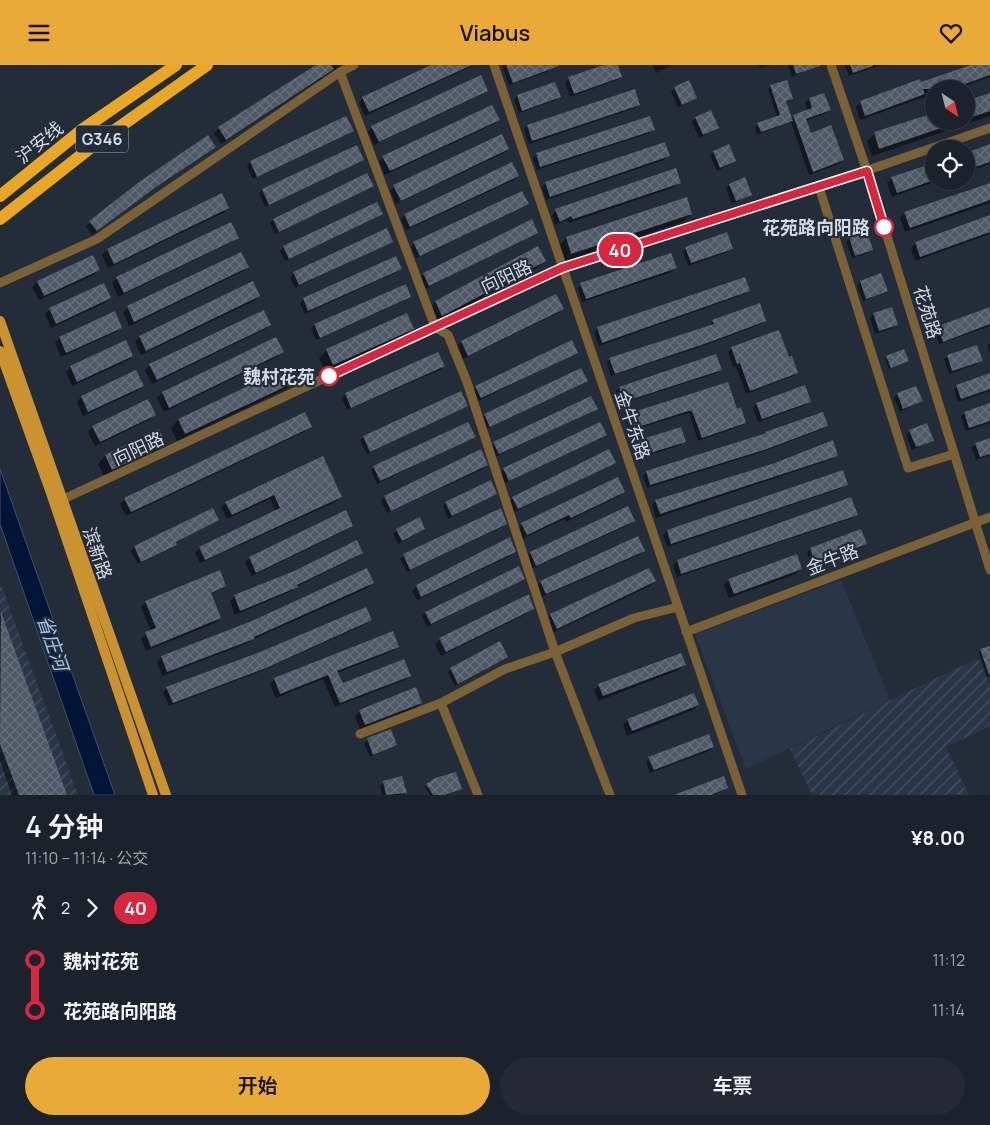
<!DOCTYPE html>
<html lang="zh">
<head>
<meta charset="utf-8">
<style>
	body { margin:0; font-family:Manrope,"Noto Sans SC",sans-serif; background:#232a33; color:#f1f3f6; height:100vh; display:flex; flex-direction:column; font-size:19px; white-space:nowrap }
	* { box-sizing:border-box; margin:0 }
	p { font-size:16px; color:#9fa4a9 }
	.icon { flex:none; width:28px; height:28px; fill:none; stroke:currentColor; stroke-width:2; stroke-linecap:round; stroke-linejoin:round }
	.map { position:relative; height:730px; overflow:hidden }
	.side { display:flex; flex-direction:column; background:#1a222b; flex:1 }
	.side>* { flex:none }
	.badge { padding:0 10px; border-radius:16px; font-size:18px; line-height:32px }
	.needle { width:32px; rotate:145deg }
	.fabs { position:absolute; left:925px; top:15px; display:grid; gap:10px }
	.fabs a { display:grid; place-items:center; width:50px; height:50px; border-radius:50%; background:#1a222b; box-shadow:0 2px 12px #0003,0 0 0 1px #383f47; font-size:25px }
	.map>.badge { position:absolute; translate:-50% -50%; box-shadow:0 0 0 2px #fff }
	.legs { display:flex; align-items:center; gap:8px; height:55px; padding:0 25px; font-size:16px }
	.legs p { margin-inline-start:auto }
	.headline { display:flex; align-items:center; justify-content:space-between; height:85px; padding:0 25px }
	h1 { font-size:28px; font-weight:600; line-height:38px }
	.button { display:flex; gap:10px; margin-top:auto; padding:10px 25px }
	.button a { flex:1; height:58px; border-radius:30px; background:#e9aa38; color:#111; font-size:20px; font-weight:600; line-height:58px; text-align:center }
	.button a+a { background:#232a33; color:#f1f3f6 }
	ul { padding:0 25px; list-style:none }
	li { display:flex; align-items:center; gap:18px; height:50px; font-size:19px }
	li i { display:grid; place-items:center; width:8px; height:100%; margin:0 6px; background:currentColor }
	li i::after { content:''; width:12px; height:12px; margin:-6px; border:4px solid; border-radius:50%; background:#1a222b }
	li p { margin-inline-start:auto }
	li:first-child i { background:linear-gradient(#0000 50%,currentColor 0) }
	li:last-child i { background:linear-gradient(currentColor 50%,#0000 0) }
	header { display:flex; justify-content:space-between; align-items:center; height:65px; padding:0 25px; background:#e9aa38; color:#111; font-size:22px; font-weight:600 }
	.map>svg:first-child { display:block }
</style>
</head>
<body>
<header><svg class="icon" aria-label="menu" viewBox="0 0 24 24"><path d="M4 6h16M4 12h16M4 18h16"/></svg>Viabus<svg class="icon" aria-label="heart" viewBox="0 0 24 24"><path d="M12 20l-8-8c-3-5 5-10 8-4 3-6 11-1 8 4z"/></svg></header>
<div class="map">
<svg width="990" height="730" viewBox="0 0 990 730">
	<defs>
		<pattern id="industrial-furrows" width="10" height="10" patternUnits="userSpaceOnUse" patternTransform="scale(1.25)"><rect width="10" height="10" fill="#283648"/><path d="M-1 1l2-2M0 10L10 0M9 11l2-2" fill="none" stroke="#465262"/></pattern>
		<pattern id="building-cross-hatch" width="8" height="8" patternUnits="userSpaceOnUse" patternTransform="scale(1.25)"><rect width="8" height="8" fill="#4e5967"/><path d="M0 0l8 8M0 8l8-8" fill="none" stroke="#67707d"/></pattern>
	</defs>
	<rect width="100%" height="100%" fill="#232d39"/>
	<path fill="#283648" d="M841 515 890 635 746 704 695 569Z"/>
	<path fill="url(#industrial-furrows)" d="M0 517 78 730H0Z
		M978 593 990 619V661L946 682 969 730H812L790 684Z"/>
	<path fill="#001536" stroke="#40506a" d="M0 404 115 730H94L0 459Z"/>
	<path fill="#0007" d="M317 0H342L221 79 214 68 219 63Z
		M435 0H474L365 51 359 38 363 33Z
		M502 0H549L550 3 547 7 509 20Z
		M608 0H617L621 12 617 15 570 32 565 17 569 14Z
		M653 0H672L656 8Z
		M759 0H771L760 3Z
		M788 0H813V2L792 12Z
		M845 0H881L849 11Z
		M973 0H990V12L957 24H934V32L931 33 930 30 860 55 856 42 861 37Z
		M689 17 696 33 678 43 671 26Z
		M771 21 792 34 786 38 791 54 808 46 805 38 809 34 829 45 825 49 805 56 810 70 843 95 839 99 809 110 791 57 757 70 755 62 758 59 777 52 768 24Z
		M487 25 483 29 374 80 368 67 372 62Z
		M990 30V51L872 91 867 76 875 69 934 56H966V38Z
		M517 31 559 32 556 35 519 48 514 35Z
		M639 39 635 43 529 79 524 64 527 61Z
		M346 52 352 65 348 69 253 114 247 101 250 97Z
		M696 53 718 63 699 73 692 57Z
		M498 55 494 59 385 110 379 97 383 92Z
		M653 64 650 68 537 105 533 93 537 89Z
		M990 80V99L966 107V88Z
		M215 82 150 126 92 170 86 161Z
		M508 84 504 88 396 139 390 126 394 122Z
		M714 87 735 96 717 106 710 90Z
		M668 90 664 95 546 135 542 122 546 118Z
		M362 95 265 142 259 128 262 125Z
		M512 99 518 111 514 115 406 165 401 154 404 150Z
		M934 99V116H938L892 132 887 118 892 113Z
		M679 118 675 122 569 158 567 155 555 160 552 150 556 145Z
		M990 119V138L905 167 900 153 905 148Z
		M729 120 750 129 732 139 726 123Z
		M372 121 275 169 270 158 273 155Z
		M221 130 228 143 223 148 108 203 102 190 107 185Z
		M527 139 416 193 411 182 414 178Z
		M381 149 285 196 280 186 284 182Z
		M691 149 683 157 564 196 559 181 566 173Z
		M990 151V169L915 196 911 183 916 178Z
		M536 167 425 224 420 212 424 209Z
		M237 172 232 177 118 232 112 218 117 213Z
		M850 173 872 184 868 188 852 193 846 177Z
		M392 176 295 223 290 212 294 208Z
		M538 183 545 196 537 203 435 258 428 245 435 237Z
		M686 183H731L728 187 688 201 683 187Z
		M93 192 99 205 94 210 39 235 32 222 37 217Z
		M395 193 400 204 397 207 305 249 300 238 303 234Z
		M247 202 242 207 129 261 123 247 128 242Z
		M675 203 672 207 582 237 578 223 581 219Z
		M860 217 886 225 863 236 857 220Z
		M405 220 410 231 406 235 316 275 311 264 314 260Z
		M749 226 745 229 599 281 594 267 598 263Z
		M259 231 254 236 141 290 135 277 140 272Z
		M110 233 105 238 51 263 45 249 50 244Z
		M990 243V261L939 279 935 265 938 262Z
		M562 244 558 248 463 294 457 281 462 277Z
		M114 248 121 262 116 267 61 292 55 278 59 273Z
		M873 249 896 260 893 263 875 269 870 253Z
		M713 256H765L761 259 706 280 611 311 607 297 610 294 710 261Z
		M270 259 265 264 152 319 145 305 150 300Z
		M412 263 405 271 325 306 319 293 327 285Z
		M779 267 788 294 797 308 793 311 746 329 736 301 733 302 728 287 731 284Z
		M275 273 282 287 277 292 164 347 157 333 162 328Z
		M990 278V289L987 280Z
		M577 287 478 336 473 325 476 322Z
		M437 288 443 301 440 305 347 345 342 333 346 329Z
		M132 291 127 296 72 321 66 307 71 302Z
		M948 291 981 296 978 299 949 309 944 294Z
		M887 292 907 296 889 304 885 294Z
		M287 304 293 317 286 324 177 376 171 363 178 355Z
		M720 304 717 308 620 339 616 326 619 323Z
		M135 307 142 321 137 326 83 351 77 337 81 332Z
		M990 309V326L958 337 954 324 957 321Z
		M586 316 486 364 481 353 485 350Z
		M727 319 736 345 745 358 741 361 698 376 689 348 629 366 625 354 628 350Z
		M898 329 921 336 900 347 894 333Z
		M809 336 806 340 758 357 753 342 757 339Z
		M990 340V358L966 366 961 352 964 348Z
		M466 341 367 389 360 375 364 372Z
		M596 344 495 392 491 381 494 378Z
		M154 350 149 355 95 381 88 367 93 362Z
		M311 361 306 366 126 451 120 439 125 434Z
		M827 361 823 364 759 388 647 423 643 411 647 407Z
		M158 366 164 379 156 386 104 411 98 399 105 391Z
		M910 366 932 375 912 385 906 370Z
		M605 370 505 418 500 408 504 404Z
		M474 371 377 419 371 405 374 402Z
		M990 374V390L976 395 972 382Z
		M684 376 681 380 637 394 633 381 636 377Z
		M480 386 486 400 483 404 387 448 381 435 384 432Z
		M837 390 833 394 656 453 652 440 656 436Z
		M323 393 340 432 336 437 200 498 195 488 200 483 276 446 270 434 227 454 221 442 226 438Z
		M614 398 514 447 509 437 513 433Z
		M846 419 842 423 667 482 663 470 667 466Z
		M624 427 619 431 566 457 565 454 522 474 518 464 522 459Z
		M496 429 448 454 443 441 446 438Z
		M627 442 634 456 629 460 531 504 526 493 530 488Z
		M500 444 505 458 502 462 407 507 400 494 404 491Z
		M345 447 352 461 347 465 252 511 245 498 249 493Z
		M856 449 852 453 677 512 673 500 677 496Z
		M419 454 424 464 398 479 393 468Z
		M217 455 175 478 172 483 138 499 131 486 135 482Z
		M860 465 865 479 862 482 812 501 807 488 810 484Z
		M509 474 514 487 510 491 417 535 412 526 416 522Z
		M644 486 639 490 541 532 536 522 541 517Z
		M361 487 356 492 296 522 292 526 235 550 230 536 235 531Z
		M801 504 796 509 729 533 724 520 729 515Z
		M523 514 427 562 422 551 426 548Z
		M654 516 650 521 552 568 546 555 551 550Z
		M373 518 368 523 252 575 248 578 162 611 157 597 162 592Z
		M225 521 210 530 220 553 215 558 146 586 141 573 151 566 141 542 146 537Z
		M533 543 528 548 441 591 435 579 440 574Z
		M0 549 66 730H12L0 696Z
		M370 555 366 559 261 606 169 641 163 627 167 623Z
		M398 581 393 586 337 608 342 620 409 610 405 615 335 642 323 614 276 633 270 619 275 614Z
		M981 585 990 589V611L987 612 979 587Z
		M506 592 455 621 448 607 451 604Z
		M684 600 679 605 598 636 594 625 599 620Z
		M421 638 416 643 360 664 355 651 360 646Z
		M698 640 693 645 627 671 623 660 628 655Z
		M390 666 396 680 370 692 364 678Z
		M712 682 709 686 650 708 646 697 649 693Z
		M384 718 405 728 403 730H382L380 721Z
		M427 720 461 723 448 730H430L425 722Z
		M727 723 714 730H675Z"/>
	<path fill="url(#building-cross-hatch)" d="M316 0H331L334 4 226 75 218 62Z
		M431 0H472L369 47 362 32Z
		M506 0H559V1L513 18Z
		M604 0H618L622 12 574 29 568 12Z
		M793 0H820V1L796 9Z
		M850 0H873V1L853 8Z
		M971 0H990V10L951 24H923L925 29 865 51 860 36 920 14 921 17Z
		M481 10 488 26 379 77 371 61Z
		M689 15 697 33 682 40 674 22Z
		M787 15 793 34 786 36 793 56 761 67 757 58 780 50 770 20Z
		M555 17 561 32 522 46 517 30Z
		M635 24 640 40 532 76 527 60Z
		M824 28 831 45 806 54 811 68 831 60 844 95 813 107 793 50 812 43 809 33Z
		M990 28V46L966 54V36Z
		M492 40 500 55 390 106 382 91Z
		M711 45 719 63 703 70 695 52Z
		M934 48V56L956 58 879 84 874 67Z
		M346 51 354 66 257 112 250 96Z
		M650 51 655 65 540 102 536 88Z
		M502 69 509 84 401 136 393 120Z
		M208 70 216 82 156 122 97 166 89 156 139 117Z
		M665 77 670 91 550 132 545 117Z
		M729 79 736 96 720 103 713 86Z
		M990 79V97L966 105V88Z
		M357 80 364 95 269 140 262 124Z
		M512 97 519 111 410 162 404 149Z
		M934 98V115L897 128 891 112Z
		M676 103 681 118 573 154 571 151 560 157 555 144Z
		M367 108 374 121 279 167 273 154Z
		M745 112 752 130 736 136 729 119Z
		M990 118V135L910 163 904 147Z
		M522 126 529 139 420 191 413 177Z
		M222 128 229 143 114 199 107 184Z
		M687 132 692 149 571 189 566 172Z
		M377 137 383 149 289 194 283 181Z
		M990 150V167L920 192 915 177Z
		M532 154 538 168 429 221 423 208Z
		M231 157 239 173 124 228 116 212Z
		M387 163 393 177 299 220 293 207Z
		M867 166 873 185 855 191 849 172Z
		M727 167 733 184 691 198 685 182Z
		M538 181 546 196 442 251 435 236Z
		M241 187 249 202 134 257 127 241Z
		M671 188 677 203 586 234 580 218Z
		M93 190 100 205 44 231 37 216Z
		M396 191 402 204 308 246 303 233Z
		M881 208 888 226 866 234 860 216Z
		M745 212 750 226 602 278 597 262Z
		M253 216 260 231 146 286 139 271Z
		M104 218 111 233 56 259 49 243Z
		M406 219 411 232 320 273 314 259Z
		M556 229 564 244 468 291 461 276Z
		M760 238 766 256 710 277 615 309 609 293 714 259 712 255Z
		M892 242 898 260 879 266 873 248Z
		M990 242V259L943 277 938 261Z
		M264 245 271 260 157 315 149 299Z
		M115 246 122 263 66 288 59 272Z
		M407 248 414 264 333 300 326 284Z
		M779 265 789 292 792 291 798 308 750 326 740 298 737 299 731 282Z
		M276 272 284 287 169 343 162 327Z
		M126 275 133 291 77 317 70 301Z
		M572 275 578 288 481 333 475 321Z
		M977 280 983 296 952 306 947 290Z
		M904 284 909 296 891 303 886 291Z
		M438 287 445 301 351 343 345 328Z
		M716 289 722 305 623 337 619 322Z
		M288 302 295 317 185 369 178 354Z
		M581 303 588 316 490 362 484 349Z
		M136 305 144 321 88 347 81 331Z
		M990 308V324L961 334 956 320Z
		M728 317 737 344 741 342 746 358 702 373 692 346H688L632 364 627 349Z
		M805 320 811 337 762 354 756 338Z
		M916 321 923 336 903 344 897 328Z
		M461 326 468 341 370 387 363 371Z
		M591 331 598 344 499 389 493 377Z
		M148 334 156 350 100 377 92 361Z
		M990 338V356L969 363 964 347Z
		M305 347 312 362 131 447 124 433Z
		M823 347 828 361 764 385 650 420 646 406 766 368 765 367Z
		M468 357 476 372 380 416 373 401Z
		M600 357 607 370 509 416 503 403Z
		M927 358 934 376 916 382 909 365Z
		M681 362 686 377 640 391 636 376Z
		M159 364 166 379 112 405 105 390Z
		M990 373V389L980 392 975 378Z
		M833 375 838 391 660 449 655 435 775 398Z
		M481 384 488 400 391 446 384 431Z
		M609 384 616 398 518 444 512 432Z
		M323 391 342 432 205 495 199 482 280 443 274 430 232 450 225 437Z
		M843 405 848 420 671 479 667 465Z
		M618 412 625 427 571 453 569 450 527 470 521 458Z
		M491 415 497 429 452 451 445 437Z
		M851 432 858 450 681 509 677 495Z
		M628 441 635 456 536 501 530 487Z
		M213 443 219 455 176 477 177 480 141 497 134 481Z
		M501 443 507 459 410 505 403 489Z
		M346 445 353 461 256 508 249 492Z
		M420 452 425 464 402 476 396 464Z
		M861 464 867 479 815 498 810 483Z
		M638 471 645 486 546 529 540 516Z
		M510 472 516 487 421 532 416 520Z
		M357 475 363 488 297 520 298 522 240 546 234 530 292 507Z
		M797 489 802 504 734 529 728 514Z
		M519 501 525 514 431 559 425 547Z
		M367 503 374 518 254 572V574L167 607 161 591 252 556Z
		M649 503 656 516 557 564 550 549Z
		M220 505 226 521 211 528 221 553 151 582 145 567 156 563 145 536Z
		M529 529 534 544 446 587 439 573Z
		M366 542 372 555 266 603 173 638 166 622 260 587Z
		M1 547 67 730H19L0 679Z
		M393 566 399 582 337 606 343 618 404 594 411 611 340 638 328 610 280 629 274 613Z
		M500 576 508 592 458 619 450 603Z
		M990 581V609L989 610 980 584Z
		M681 588 686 600 603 631 598 619Z
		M416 622 422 638 365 660 359 645Z
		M694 628 699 640 632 666 627 654Z
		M391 664 397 680 373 690 367 673Z
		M709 669 714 682 654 705 648 692Z
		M456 707 462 724 445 730H433L426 719 435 713Z
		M402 711 407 728 386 730 383 716Z
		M724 711 728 723 711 730H674Z"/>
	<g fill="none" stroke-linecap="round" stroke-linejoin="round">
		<path stroke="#7b6136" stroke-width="9" d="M494 0 742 730
			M831 0 867 106 990 505
			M340 7 435 262 448 270 467 317 555 587 610 730
			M819 122 908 403 954 389
			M0 218 97 174 340 7 354 0
			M57 437 562 203 819 122 990 63
			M686 567 990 452
			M441 638 478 730
			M360 669 441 638 505 604 555 587 634 553 678 542"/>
		<path stroke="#ca9330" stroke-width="10" d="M0 256 166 730
			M0 286 50 425 153 730"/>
		<path stroke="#e9a725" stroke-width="12" d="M0 131 83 64 176 0
			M0 154 94 80 207 0"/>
	</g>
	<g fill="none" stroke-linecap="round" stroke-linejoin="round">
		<defs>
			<path id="line-1" d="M329 311 562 203 867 106 884 162"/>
		</defs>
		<use href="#line-1" stroke="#fff" stroke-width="11"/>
		<use href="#line-1" stroke="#d7263d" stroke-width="8"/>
	</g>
	<g fill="#fff" stroke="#d7263d" stroke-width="2.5">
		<circle cx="884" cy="162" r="9"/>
		<circle cx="329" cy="311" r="9"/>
	</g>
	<g text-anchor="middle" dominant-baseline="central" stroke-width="4.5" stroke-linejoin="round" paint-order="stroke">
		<rect fill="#232d39" stroke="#9fa6b0" stroke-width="1" x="76" y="60.5" width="52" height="27" rx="4"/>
		<g font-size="16" font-weight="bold" fill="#d4dae3">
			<text x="102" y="74">G346</text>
		</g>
		<g font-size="18" fill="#d4dae3" stroke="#232d39">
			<text transform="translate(39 77) rotate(-39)">沪安线</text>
			<text transform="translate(506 211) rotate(-25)">向阳路</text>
			<text transform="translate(928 247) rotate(73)">花苑路</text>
			<text transform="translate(633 360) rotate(71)">金牛东路</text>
			<text transform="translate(138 383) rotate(-25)">向阳路</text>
			<text transform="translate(98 488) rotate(71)">滨新路</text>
			<text transform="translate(832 494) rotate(-21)">金牛路</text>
		</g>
		<g font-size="18" font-weight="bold" fill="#d4dae3" stroke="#232d39" text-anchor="end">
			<text x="870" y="162">花苑路向阳路</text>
			<text x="315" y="311">魏村花苑</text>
		</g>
		<g font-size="19" font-style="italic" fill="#a1c4f0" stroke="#232d39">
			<text transform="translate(53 578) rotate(71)">省庄河</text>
		</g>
	</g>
</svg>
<div class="fabs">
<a><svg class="needle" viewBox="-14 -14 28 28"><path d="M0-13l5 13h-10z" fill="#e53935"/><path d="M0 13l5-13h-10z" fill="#9fa4a9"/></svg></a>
<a><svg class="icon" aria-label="locate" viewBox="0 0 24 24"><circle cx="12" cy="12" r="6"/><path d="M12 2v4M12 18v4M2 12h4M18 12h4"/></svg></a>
</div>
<b class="badge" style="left:620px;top:185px;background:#d7263d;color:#fff">40</b>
</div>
<section class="side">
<div class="headline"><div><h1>4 分钟</h1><p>11:10 – 11:14 · 公交</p></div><b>¥8.00</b></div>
<div class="legs"><svg class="icon" aria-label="walk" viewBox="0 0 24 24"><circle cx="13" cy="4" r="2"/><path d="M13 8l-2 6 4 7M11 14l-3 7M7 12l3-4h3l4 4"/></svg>2<svg class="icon" aria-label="forward" viewBox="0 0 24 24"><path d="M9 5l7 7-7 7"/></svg><b class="badge" style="background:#d7263d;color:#fff">40</b></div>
<ul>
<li><i style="color:#d7263d"></i><b>魏村花苑</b><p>11:12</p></li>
<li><i style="color:#d7263d"></i><b>花苑路向阳路</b><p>11:14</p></li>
</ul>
<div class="button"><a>开始</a><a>车票</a></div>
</section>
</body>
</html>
